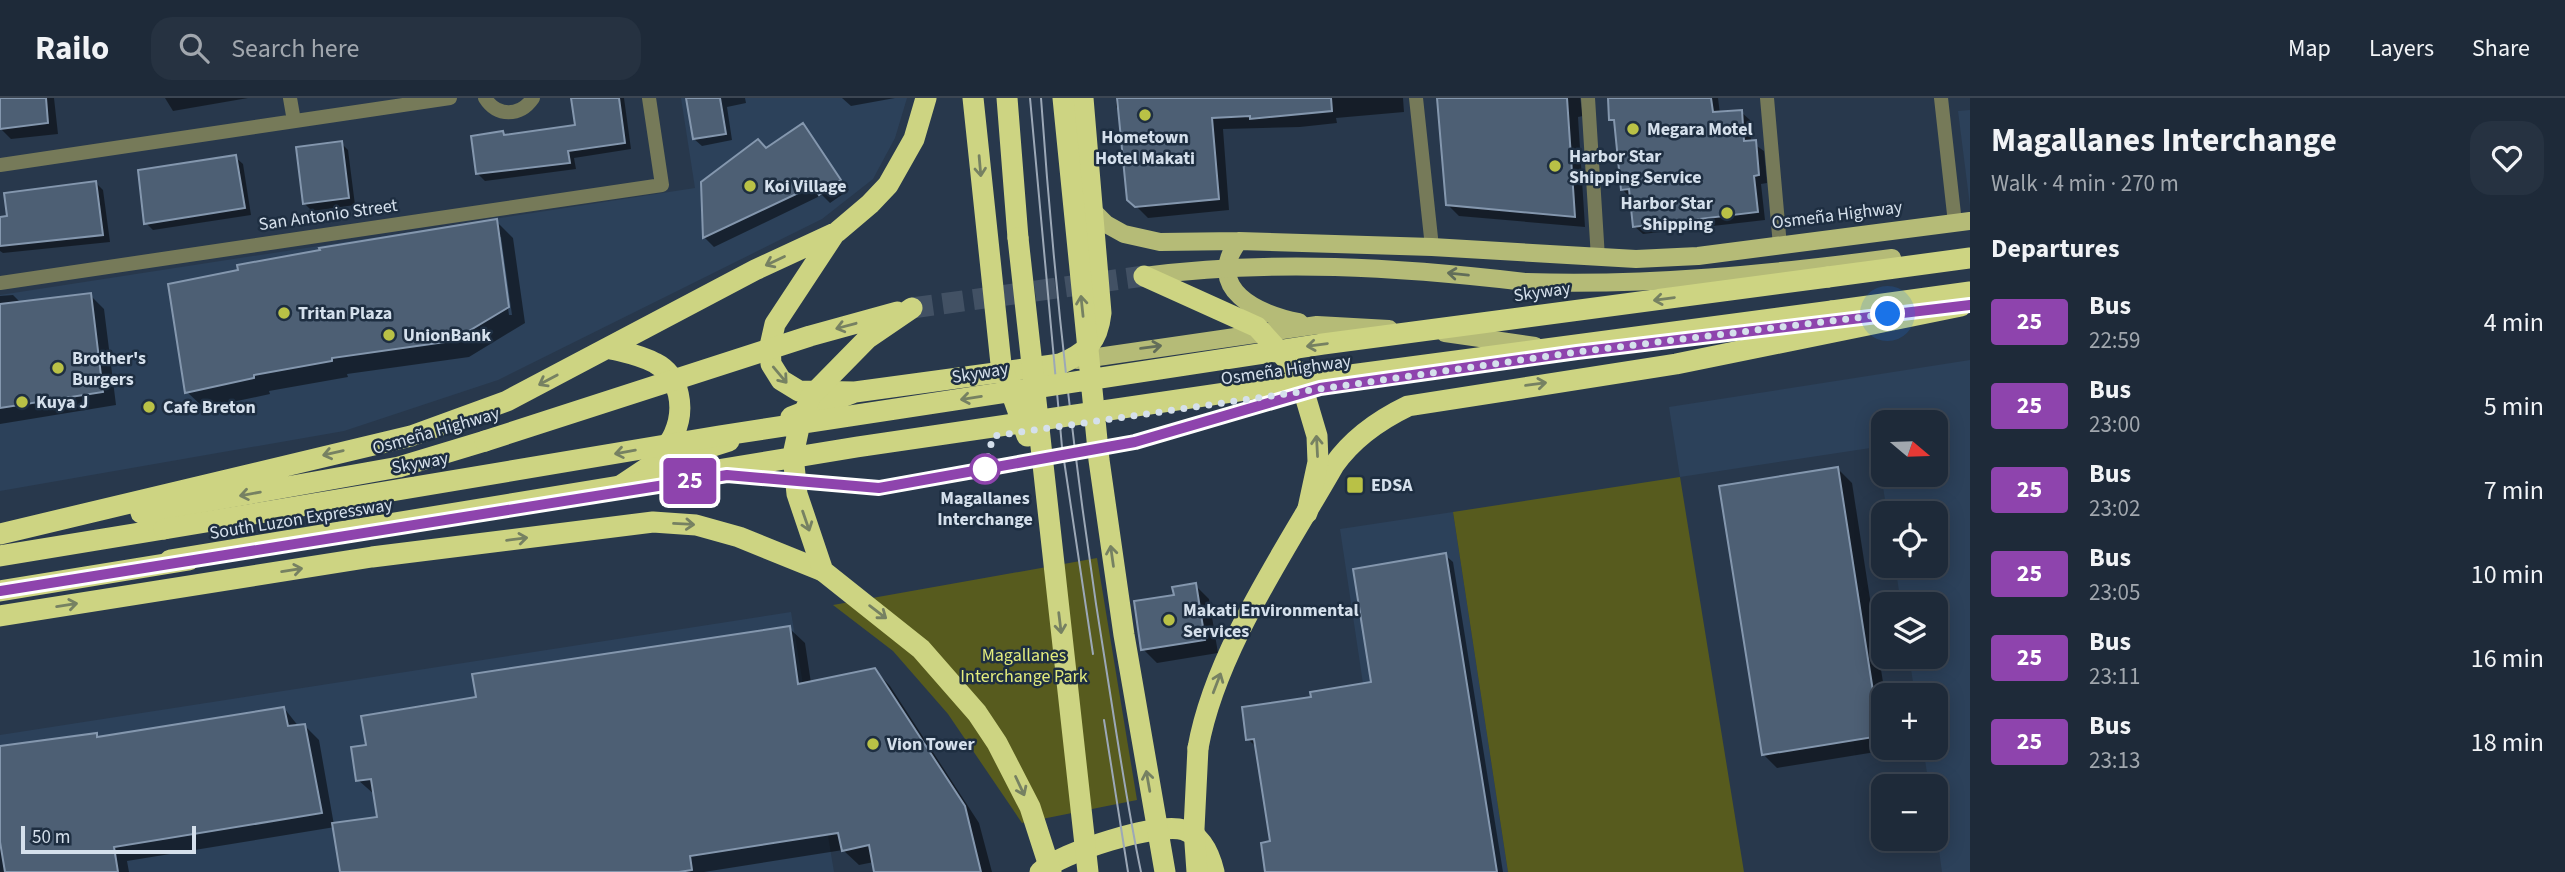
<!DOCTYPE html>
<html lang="en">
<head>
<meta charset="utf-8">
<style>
	body { margin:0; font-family:"Source Sans 3",sans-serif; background:#263241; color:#f1f3f6; height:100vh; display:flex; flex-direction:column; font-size:26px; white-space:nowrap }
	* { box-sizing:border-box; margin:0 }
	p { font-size:23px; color:#a1a7ae }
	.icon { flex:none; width:38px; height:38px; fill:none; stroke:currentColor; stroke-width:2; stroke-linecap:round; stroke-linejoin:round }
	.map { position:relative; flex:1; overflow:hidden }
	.details { display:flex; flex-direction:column; background:#1e2a39; width:595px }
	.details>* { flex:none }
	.badge { padding:0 14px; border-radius:5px; font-size:24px; line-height:46px }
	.needle { width:46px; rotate:109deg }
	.buttons { position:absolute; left:1871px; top:312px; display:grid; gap:14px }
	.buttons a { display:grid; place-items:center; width:77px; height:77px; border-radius:14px; background:#1e2a39; box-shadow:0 4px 18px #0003,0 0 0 2px #3c4653; font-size:35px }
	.scale { position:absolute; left:21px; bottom:18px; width:175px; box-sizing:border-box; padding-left:7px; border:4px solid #d5e0ec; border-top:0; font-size:19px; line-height:24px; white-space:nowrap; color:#d5e0ec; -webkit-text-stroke:5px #1e2e41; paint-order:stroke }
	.you { position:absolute; width:35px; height:35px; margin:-18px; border:5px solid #fff; border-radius:50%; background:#1a73e8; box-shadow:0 0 0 10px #1a73e833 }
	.map>.badge { position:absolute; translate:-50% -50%; box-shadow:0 0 0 4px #fff }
	h2 { padding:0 21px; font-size:26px; line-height:63px }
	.round { display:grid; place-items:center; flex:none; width:74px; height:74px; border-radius:21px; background:#263241 }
	.overview { display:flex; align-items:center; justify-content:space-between; height:119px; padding:0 21px }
	h1 { font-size:33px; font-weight:700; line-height:52px }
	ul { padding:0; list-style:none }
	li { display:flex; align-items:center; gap:21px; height:84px; padding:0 21px }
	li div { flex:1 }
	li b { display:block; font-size:26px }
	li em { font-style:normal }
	li .badge { min-width:77px; font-weight:700; text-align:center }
	header { display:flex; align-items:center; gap:42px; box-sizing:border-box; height:98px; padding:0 35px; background:#1e2a39; border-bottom:2px solid #3c4653 }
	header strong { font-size:33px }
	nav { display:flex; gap:38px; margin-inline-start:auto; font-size:24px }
	.search { width:490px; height:63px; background:#263241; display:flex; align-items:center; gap:18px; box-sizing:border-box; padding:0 24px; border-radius:21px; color:#a1a7ae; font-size:26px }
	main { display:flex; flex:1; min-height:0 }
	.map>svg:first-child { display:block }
</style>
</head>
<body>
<header>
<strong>Railo</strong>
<div class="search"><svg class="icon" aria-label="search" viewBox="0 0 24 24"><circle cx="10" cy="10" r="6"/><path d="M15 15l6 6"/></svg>Search here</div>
<nav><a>Map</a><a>Layers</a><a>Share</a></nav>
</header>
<main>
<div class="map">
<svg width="1970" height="774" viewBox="0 0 1970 774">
	<rect width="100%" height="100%" fill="#28384c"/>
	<path fill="#2c415a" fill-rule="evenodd" d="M681 0H907L895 40 873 81 822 121 498 282 344 333 0 393V197L695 90Z
		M1970 12V108L1958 13Z
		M1970 262V774H1942L1936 730V688H1929L1923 649H1936V597H1915L1909 558H1936V506H1901L1895 467H1936V415H1887L1877 349 1680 379 1669 309ZM1883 324H1936V376H1883Z
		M1453 414 1508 774H1391L1340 431Z
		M791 514 834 774H0V637Z"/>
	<path fill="#575b1e" d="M1680 379 1744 774H1508L1453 414Z
		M1097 460 1137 702 1022 725 948 616 893 553 833 507Z"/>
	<path fill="#0007" fill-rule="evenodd" d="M0 0H54L58 36 11 41 0 30Z
		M165 0H248L173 13Z
		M573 0H624L631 51 574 60 576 71 485 83 478 76 503 35 506 38 577 28Z
		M688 0H745L746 5 727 9 732 42 702 48 694 41Z
		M842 0H895L851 8Z
		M1116 0H1403L1404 14 1336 20 1337 25 1300 29 1223 31 1229 112 1148 120 1129 101 1120 13 1116 9Z
		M1439 0H1580L1583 18 1578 19 1585 129 1459 118 1448 107Z
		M1609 0H1718L1720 16 1741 14 1750 22 1751 44 1764 53 1767 85 1761 86 1765 122 1643 136 1634 128 1632 101 1622 91 1617 27 1611 21Z
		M803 27 849 92 830 105 822 97 714 149 704 139 766 52Z
		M341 45 348 52 355 107 312 113 305 106Z
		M235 59 243 66 251 117 153 132 146 125Z
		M95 84 103 92 110 144 3 155 0 153V121Z
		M496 123 513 140 525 225 469 259 347 276 348 279 269 293 270 296 204 310 187 294ZM498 139H501L512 217H509Z
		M13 197 21 205 90 197 104 211 116 307 0 326V198Z
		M1838 371 1852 385 1885 597 1883 649 1894 651 1777 670 1763 656Z
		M1445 457 1453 464 1503 774H1267L1272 745 1256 649 1248 641 1313 600 1373 585Z
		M1195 487 1209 501 1218 555 1157 565 1143 551 1176 498Z
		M789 530 805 545 811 585 875 572 890 588 979 725 992 774H876L874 764 859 767 843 752 704 774H342L335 729 127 763 129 774H0V649L96 637 99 640 284 610 299 629 305 628 319 642 334 727 379 720 375 697 358 682 368 648 478 601Z"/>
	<path fill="#4d5f74" stroke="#8497ae" stroke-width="2" d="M0 0H46L48 25 0 31Z
		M571 0H619L625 45 568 53 570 65 476 76 471 38 503 33 504 37 575 27Z
		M686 0H720L726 36 693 41Z
		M1117 0H1331L1332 13 1250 21V18L1212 20 1219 101 1135 109 1127 102Z
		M1437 0H1567L1575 119 1446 107Z
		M1608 0H1711L1713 14 1742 12 1744 43 1756 42 1759 77 1754 78 1758 114 1633 129 1629 91 1621 92 1614 22H1609Z
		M803 25 841 82 819 97 813 88 703 140 701 84 758 41 766 50Z
		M342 43 349 100 303 106 296 49Z
		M236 57 245 110 144 126 138 72Z
		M96 83 103 137 0 148V119L7 118 4 95Z
		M497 121 509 209 452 243 332 260V263L254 277V280L185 295 168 186 238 172 237 167 320 152 319 150Z
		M91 195 103 294 0 310V206Z
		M1838 369 1880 638 1762 657 1719 388Z
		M1446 455 1497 774H1265L1261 745 1270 743 1254 641 1246 642 1242 609 1311 599 1310 594 1371 584 1353 471Z
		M1196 485 1205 542 1141 552 1134 503 1174 497 1172 489Z
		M790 528 798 586 875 570 965 708 981 774H874L869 747 842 753 838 735 690 758 692 772 679 774H340L332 725 377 719 371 681 356 683 351 649 366 647 361 618 476 599 472 576Z
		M284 609 288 628 305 626 322 715 114 749 118 774H5L0 744V648L97 635V639Z"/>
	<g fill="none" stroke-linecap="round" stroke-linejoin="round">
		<path stroke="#425164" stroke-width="21" stroke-dasharray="21 10" stroke-linecap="butt" d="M912 210 1144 178"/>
		<path stroke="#767a59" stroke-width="14" d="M290 0 294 23
			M485 0C497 19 520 19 533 0
			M1416 0 1432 149
			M1588 0 1598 160
			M1767 0 1780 148
			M1941 0 1955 125
			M0 67 450 0
			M0 185 662 87 649 0"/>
		<path stroke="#b5bb77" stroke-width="18" d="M1091 111 1106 126 1124 136 1160 144 1239 143 1432 149 1636 161 1698 158 1970 123
			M1239 143C1202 190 1259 217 1299 224
			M1526 184C1649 188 1770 176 1892 160
			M1445 235 1535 248
			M1077 262 1317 227 1389 231"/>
		<path stroke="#cdd482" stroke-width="21" d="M1007 0 1018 140
			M835 135 775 226 770 248 771 266 781 282 799 293 855 294 1060 266C1086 255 1098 244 1101 215L1083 0
			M1828 179 1970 160
			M1832 213 1970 194
			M608 250C623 254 641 257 655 265 681 278 685 312 674 336 671 344 663 352 658 358
			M791 319 855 294
			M617 390 650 368 729 343
			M141 415 399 369 485 343
			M0 436 411 338 507 303 755 172 837 134 870 106 888 87 914 41 926 0
			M0 458 164 431
			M0 493 189 462
			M0 518 372 459 653 424 696 427 739 439 823 473
			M1198 650C1215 554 1285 453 1334 367 1353 340 1379 322 1408 308L1676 266 1961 208
			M1040 774C1061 754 1157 724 1184 732 1202 738 1210 757 1214 774"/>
		<path stroke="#9ca8b7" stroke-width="2" d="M1030 0 1062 349 1093 556
			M1041 0C1055 201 1078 402 1111 601 1120 659 1129 717 1141 774
			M1104 622 1128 774"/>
		<path stroke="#b5bb77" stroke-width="18" d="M1144 178C1272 161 1398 169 1526 184"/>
		<path stroke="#cdd482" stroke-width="21" d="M973 0 1001 266 1027 338
			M1063 0 1099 362 1124 537 1165 774
			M1018 140 1088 774
			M1144 178 1257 229 1298 274 1317 338 1318 364 1307 415
			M912 210 868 240 811 298 800 325 793 357 797 396 823 473 921 551 977 615 997 645 1030 709 1051 774
			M485 343 810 238 897 214
			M164 431 719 338 1323 246 1828 179
			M170 462 857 349 1328 280 1832 213
			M1197 774 1194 731 1198 650"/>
	</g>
	<defs><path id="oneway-shaft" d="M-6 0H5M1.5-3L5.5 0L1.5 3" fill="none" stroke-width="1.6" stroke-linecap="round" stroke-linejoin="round" transform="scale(1.75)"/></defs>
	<g stroke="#768162">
		<use href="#oneway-shaft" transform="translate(980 68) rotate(85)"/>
		<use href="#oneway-shaft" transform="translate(775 163) rotate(155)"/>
		<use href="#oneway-shaft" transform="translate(1664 201) rotate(172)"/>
		<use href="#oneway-shaft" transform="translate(1082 208) rotate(-96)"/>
		<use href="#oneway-shaft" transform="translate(846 228) rotate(165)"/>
		<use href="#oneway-shaft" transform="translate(1317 247) rotate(172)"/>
		<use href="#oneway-shaft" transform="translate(780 277) rotate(50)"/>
		<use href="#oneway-shaft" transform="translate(548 282) rotate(152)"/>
		<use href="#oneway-shaft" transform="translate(1536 286) rotate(-8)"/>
		<use href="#oneway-shaft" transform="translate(971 300) rotate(171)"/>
		<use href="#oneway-shaft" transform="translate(1317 348) rotate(-93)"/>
		<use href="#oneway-shaft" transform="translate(625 354) rotate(170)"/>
		<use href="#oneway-shaft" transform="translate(333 355) rotate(167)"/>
		<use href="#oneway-shaft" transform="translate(250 396) rotate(170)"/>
		<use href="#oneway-shaft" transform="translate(806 423) rotate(71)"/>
		<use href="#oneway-shaft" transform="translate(684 426) rotate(3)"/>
		<use href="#oneway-shaft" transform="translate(517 441) rotate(-7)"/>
		<use href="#oneway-shaft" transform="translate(1112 458) rotate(-98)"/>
		<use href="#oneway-shaft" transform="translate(292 472) rotate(-9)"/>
		<use href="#oneway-shaft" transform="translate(67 507) rotate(-9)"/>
		<use href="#oneway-shaft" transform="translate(878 514) rotate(37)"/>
		<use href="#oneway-shaft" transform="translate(1060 525) rotate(83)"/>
		<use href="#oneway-shaft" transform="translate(1217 585) rotate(-69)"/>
		<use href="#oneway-shaft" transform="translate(1148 683) rotate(-100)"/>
		<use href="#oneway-shaft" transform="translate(1020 688) rotate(65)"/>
	</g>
	<g stroke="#626d59">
		<use href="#oneway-shaft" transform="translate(1458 176) rotate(-174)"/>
		<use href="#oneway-shaft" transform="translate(1151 249) rotate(-8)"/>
	</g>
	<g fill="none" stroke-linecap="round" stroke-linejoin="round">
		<defs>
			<path id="line" d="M0 493 727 377 879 390 1135 344 1320 290 1577 254 1970 207"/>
		</defs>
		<use href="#line" stroke="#fff" stroke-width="16"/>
		<use href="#line" stroke="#8e44ad" stroke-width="10"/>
		<path stroke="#d5e0ec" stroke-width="7" stroke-dasharray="0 12.6" d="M985 371 993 338 1577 254 1888 216"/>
	</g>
	<g fill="#b9c146" stroke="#1e2e41" stroke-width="2.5">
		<circle cx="1145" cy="17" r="7"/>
		<circle cx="1633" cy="31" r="7"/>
		<circle cx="1555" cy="68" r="7"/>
		<circle cx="750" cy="88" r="7"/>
		<circle cx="1727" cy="115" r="7"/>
		<circle cx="284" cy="215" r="7"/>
		<circle cx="389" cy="237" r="7"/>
		<circle cx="58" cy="270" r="7"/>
		<circle cx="22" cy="304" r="7"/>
		<circle cx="149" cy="309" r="7"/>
		<rect x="1346" y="378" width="18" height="18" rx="3.5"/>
		<circle cx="1169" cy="522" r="7"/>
		<circle cx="873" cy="646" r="7"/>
	</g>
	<circle fill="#fff" stroke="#8e44ad" stroke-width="3.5" cx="985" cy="371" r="14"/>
	<g text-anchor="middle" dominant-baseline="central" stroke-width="5" stroke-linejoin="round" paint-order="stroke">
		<g font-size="18" font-weight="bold" fill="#d5e0ec" stroke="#1e2e41" text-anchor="start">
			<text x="1647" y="31">Megara Motel</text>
			<text x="1145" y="39" text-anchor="middle">Hometown<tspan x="1145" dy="21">Hotel Makati</tspan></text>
			<text x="1569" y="58">Harbor Star<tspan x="1569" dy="21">Shipping Service</tspan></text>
			<text x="764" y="88">Koi Village</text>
			<text x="1713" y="105" text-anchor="end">Harbor Star<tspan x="1713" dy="21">Shipping</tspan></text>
			<text x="298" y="215">Tritan Plaza</text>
			<text x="403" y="237">UnionBank</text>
			<text x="72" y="260">Brother's<tspan x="72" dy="21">Burgers</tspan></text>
			<text x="36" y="304">Kuya J</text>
			<text x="163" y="309">Cafe Breton</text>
			<text x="1371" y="387">EDSA</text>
			<text x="1183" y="512">Makati Environmental<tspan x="1183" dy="21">Services</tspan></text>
			<text x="887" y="646">Vion Tower</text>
		</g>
		<g font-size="18" fill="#d5e0ec" stroke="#1e2e41">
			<text transform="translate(328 117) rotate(-8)">San Antonio Street</text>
			<text transform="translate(1837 117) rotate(-7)">Osmeña Highway</text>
			<text transform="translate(1542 194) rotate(-8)">Skyway</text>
			<text transform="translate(1286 272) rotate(-8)">Osmeña Highway</text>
			<text transform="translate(980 275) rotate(-9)">Skyway</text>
			<text transform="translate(436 333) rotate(-16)">Osmeña Highway</text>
			<text transform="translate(420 365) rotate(-10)">Skyway</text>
			<text transform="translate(301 421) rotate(-9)">South Luzon Expressway</text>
		</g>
		<g font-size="18" font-weight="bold" fill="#d5e0ec" stroke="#1e2e41">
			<text x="985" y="400">Magallanes<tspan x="985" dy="21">Interchange</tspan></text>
		</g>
		<g font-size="18" fill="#e3ec7d" stroke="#1e2e41">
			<text x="1024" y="557">Magallanes<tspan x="1024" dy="21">Interchange Park</tspan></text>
		</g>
	</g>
</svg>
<div class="buttons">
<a><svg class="needle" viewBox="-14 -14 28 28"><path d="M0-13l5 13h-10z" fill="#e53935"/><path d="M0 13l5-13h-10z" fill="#a1a7ae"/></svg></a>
<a><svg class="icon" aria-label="locate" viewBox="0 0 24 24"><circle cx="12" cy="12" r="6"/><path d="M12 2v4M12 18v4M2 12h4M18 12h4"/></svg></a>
<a><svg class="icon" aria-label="layers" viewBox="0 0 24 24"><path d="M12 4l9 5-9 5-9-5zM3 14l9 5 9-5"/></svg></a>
<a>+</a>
<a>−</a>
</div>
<div class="scale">50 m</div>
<div class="you" style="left:1888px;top:216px"></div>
<b class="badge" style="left:690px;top:383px;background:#8e44ad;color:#fff">25</b>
</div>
<section class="details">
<div class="overview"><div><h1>Magallanes Interchange</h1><p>Walk · 4 min · 270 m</p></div><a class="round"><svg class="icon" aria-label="heart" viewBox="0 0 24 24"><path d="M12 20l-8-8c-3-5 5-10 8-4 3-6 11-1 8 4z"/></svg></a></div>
<h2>Departures</h2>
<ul>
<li><span class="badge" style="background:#8e44ad;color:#fff">25</span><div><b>Bus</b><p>22:59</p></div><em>4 min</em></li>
<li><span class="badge" style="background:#8e44ad;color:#fff">25</span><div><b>Bus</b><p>23:00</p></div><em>5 min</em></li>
<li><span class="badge" style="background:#8e44ad;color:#fff">25</span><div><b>Bus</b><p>23:02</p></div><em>7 min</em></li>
<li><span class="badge" style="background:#8e44ad;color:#fff">25</span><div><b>Bus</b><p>23:05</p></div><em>10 min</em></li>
<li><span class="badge" style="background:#8e44ad;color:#fff">25</span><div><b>Bus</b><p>23:11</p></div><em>16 min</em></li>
<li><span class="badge" style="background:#8e44ad;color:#fff">25</span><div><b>Bus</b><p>23:13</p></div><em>18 min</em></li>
</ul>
</section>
</main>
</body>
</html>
